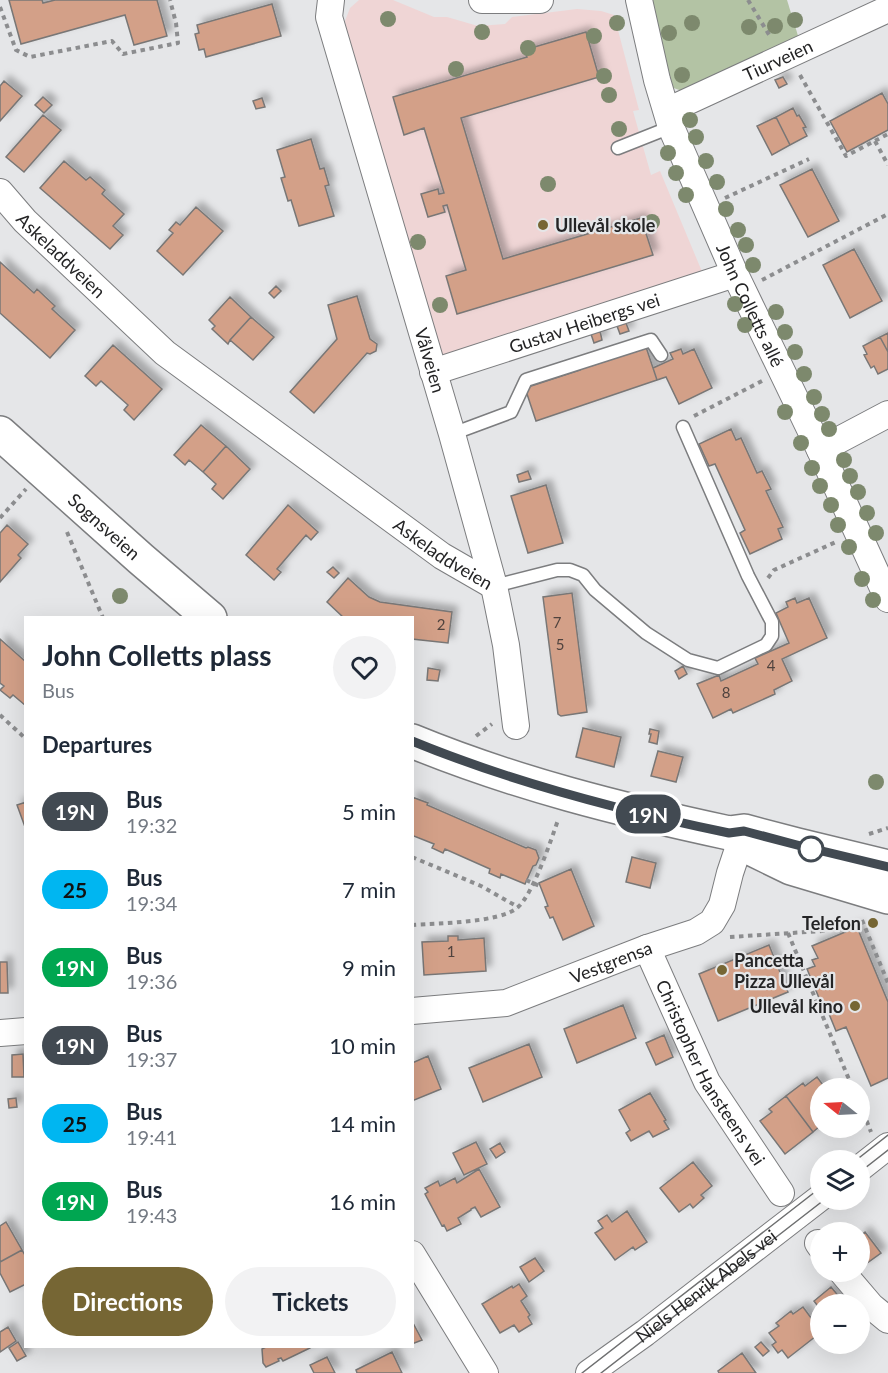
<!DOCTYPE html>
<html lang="en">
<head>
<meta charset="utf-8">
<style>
	body { margin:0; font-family:Lato,sans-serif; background:#f2f2f3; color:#1f2937; height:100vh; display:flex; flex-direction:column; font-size:22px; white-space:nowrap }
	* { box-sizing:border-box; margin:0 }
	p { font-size:20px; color:#747a83 }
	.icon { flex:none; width:33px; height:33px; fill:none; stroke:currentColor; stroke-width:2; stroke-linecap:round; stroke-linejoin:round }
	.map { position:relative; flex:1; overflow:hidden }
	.drawer { position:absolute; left:24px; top:616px; width:390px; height:732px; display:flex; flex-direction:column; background:#fff; border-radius:0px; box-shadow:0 6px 24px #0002 }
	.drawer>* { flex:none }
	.badge { padding:0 12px; border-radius:20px; font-size:21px; line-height:39px }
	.needle { width:39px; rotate:288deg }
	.controls { position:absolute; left:810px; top:1078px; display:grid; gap:12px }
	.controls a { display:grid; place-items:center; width:60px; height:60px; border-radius:50%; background:#fff; box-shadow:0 6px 24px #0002; font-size:30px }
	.map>.badge { position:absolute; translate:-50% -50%; box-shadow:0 0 0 3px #fff }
	h2 { padding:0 18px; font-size:22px; line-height:54px }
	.round { display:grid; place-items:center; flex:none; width:63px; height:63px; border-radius:32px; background:#f2f2f3 }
	.overview { display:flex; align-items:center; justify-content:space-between; height:102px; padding:0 18px }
	h1 { font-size:28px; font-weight:700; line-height:45px }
	.button { display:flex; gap:12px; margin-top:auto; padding:12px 18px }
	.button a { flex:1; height:69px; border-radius:36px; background:#766634; color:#fff; font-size:24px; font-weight:700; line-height:69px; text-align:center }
	.button a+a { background:#f2f2f3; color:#1f2937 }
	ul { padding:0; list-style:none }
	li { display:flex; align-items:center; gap:18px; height:78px; padding:0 18px }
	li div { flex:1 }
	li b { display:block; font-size:22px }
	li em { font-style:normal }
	li .badge { min-width:66px; font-weight:700; text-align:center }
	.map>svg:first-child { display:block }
</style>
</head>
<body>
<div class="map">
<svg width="888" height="1373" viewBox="0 0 888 1373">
	<defs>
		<filter id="shadow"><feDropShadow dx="5.5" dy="-5.5" stdDeviation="3" flood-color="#0004"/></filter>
	</defs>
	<rect width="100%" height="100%" fill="#e5e6e8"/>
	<path fill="#efd5d5" d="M359 0H393L434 17H447L478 26 505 24 512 17 577 9 601 11 614 15 639 110 633 111 651 175 660 171 703 274 447 357 441 354 347 35 345 21 350 8Z"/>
	<path fill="#b3c3a4" d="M651 0H787L799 39 682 91 671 87Z"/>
	<path fill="#d3a088" stroke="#797776" stroke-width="1.5" filter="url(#shadow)" d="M9 0H42L43 3 55 0H157L167 36 134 45 125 15 21 44Z
		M272 4 281 36 206 57 204 49 199 50 195 34 199 33 197 25Z
		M586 32 599 77 461 118 503 259 641 218 653 255 457 314 446 276 466 270 447 205 443 206 445 212 428 217 421 194 438 189 439 194 444 193 424 128 404 135 393 97 527 57 524 50Z
		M783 77 787 84 779 88 775 80Z
		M4 81 22 96 0 121V86Z
		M882 93 888 104V130L847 152 830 121Z
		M43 97 52 105 44 113 35 105Z
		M262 98 265 107 256 109 253 101Z
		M793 108 797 116 799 115 806 127 803 128 807 136 790 145 776 117Z
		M43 115 61 130 24 172 6 157Z
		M776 117 790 145 772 155 757 126Z
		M311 139 320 169 324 168 329 185 325 186 334 216 299 226 291 200 288 201 281 178 285 177 277 150Z
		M64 161 86 180 90 177 105 190 102 194 124 214 113 226 123 235 110 249 40 188Z
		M812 169 839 221 808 237 780 185Z
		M196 207 223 231 183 275 157 251 173 233 169 230 176 222 180 225Z
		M854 249 882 301 850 318 823 265Z
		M0 262 34 293 37 289 55 306 52 309 75 330 50 358 0 313Z
		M276 286 281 291 274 298 269 293Z
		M357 296 370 339 377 344 376 351 370 354 367 353 314 413 290 392 337 339 328 305Z
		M230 297 251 317 230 340 228 344 212 329 215 326 209 320Z
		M251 317 274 337 253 360 230 340Z
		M626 323 629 331 620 334 617 326Z
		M600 331 602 340 594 343 591 334Z
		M888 333V352L880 337Z
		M880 337 888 352V369L878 374 874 366 871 368 864 355 867 354 863 346Z
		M113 345 162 389 134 420 124 410 128 405 101 381 96 386 85 376Z
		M646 347 657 380 536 421 525 388 580 370 579 365 590 361 591 366Z
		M681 349 683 354 694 349 712 388 679 404 666 377 657 380 653 368 673 359 670 353Z
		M201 425 226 446 203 472 189 460 185 465 174 455Z
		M731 429 736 440 741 438 757 473 762 471 771 489 766 491 783 527 778 529 782 539 750 554 740 533 745 530 715 464 709 466 699 444Z
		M226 446 250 469 223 499 212 489 216 484 203 472Z
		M528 471 531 479 519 482 517 475Z
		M546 485 563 543 528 553 511 496Z
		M288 505 318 532 311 540 306 535 277 569 281 572 274 580 246 555Z
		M7 525 28 544 18 555 21 558 0 582V533Z
		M333 567 339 573 334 578 327 572Z
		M348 578 369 597 380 602 452 612 448 643 412 639V618H344L327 602Z
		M572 593 587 712 561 716 558 714 543 597Z
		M795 598 797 603 809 598 827 638 782 659 792 681 774 690 775 694 733 713 731 709 713 718 697 684 719 675 721 681 758 664 755 658 789 643 776 613 788 607 786 602Z
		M0 639 26 662V706L13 695 10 698 0 690 4 686 0 683Z
		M683 666 687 674 679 679 675 671Z
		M428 668 440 670 438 681 427 680Z
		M583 728 621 737 614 767 576 757Z
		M650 729 659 731 657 744 649 742 651 734H649Z
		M658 751 683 757 676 782 651 776Z
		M412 797 428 803 427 805 526 848 528 847 536 850 539 858 536 865 533 866 525 884 501 874 500 878 489 873 490 869 445 849 443 853 432 848 434 844 414 836 412 837Z
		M26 802V826L25 827 17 805Z
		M632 857 656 863 650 888 626 882Z
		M571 869 594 926 563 940 553 917 550 918 545 907 548 906 539 883Z
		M857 927 888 1002V1078L871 1086 846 1027 836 1031 827 1009 824 1010 807 969 815 966 812 960 818 958 812 946Z
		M448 936H458V940L484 938 486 971 424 975 422 942 448 941Z
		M769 945 788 992 718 1021 699 974Z
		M0 962H7L8 993H0Z
		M623 1005 636 1038 577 1063 564 1029Z
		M664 1035 673 1057 656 1065 646 1043Z
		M529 1044 542 1077 483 1102 469 1068Z
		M23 1054 24 1077H12V1055Z
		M428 1056 441 1089 412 1101V1063Z
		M817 1077 826 1089H820V1126L813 1132 786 1096 803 1083 805 1086Z
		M650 1093 666 1120 664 1121 669 1129 653 1137 649 1131 631 1141 626 1133 630 1130 619 1110Z
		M786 1096 813 1132 785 1154 760 1121 772 1112 769 1109Z
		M16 1098 17 1107 9 1108 8 1099Z
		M476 1142 487 1164 464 1175 453 1153Z
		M500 1143 505 1152 496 1158 490 1149Z
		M693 1162 712 1186 701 1195 704 1198 693 1208 690 1204 679 1212 660 1188Z
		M479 1169 500 1207 481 1217 475 1207 471 1209V1210L458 1218 461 1224 447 1231 444 1225 442 1226 425 1194 428 1192 425 1188 438 1181 440 1186 455 1178 457 1183Z
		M627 1211 647 1242 635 1250 633 1247 615 1260 595 1233 603 1228 598 1221 607 1215 612 1222Z
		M6 1222 22 1250 0 1262V1226Z
		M865 1232 881 1253 863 1266 860 1262V1236Z
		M22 1250 26 1257V1284L10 1292 0 1273V1262Z
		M535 1258 544 1271 529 1282 520 1267Z
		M519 1284 527 1296 521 1301 530 1315 528 1317 532 1324 519 1332 514 1325 500 1333 482 1304 512 1286 513 1288Z
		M831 1287 846 1305H820V1309L814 1301Z
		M803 1307 820 1330V1333L788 1358 782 1350 778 1353 772 1345 776 1342 769 1333 779 1326 776 1323 791 1311 793 1314Z
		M412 1321 422 1340 412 1344Z
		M8 1327 16 1341 0 1352V1332Z
		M18 1342 26 1356 17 1361 9 1348Z
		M761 1342 769 1351 763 1356 755 1347Z
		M266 1347H310V1348L283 1361 281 1358 278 1359 279 1361 266 1367 263 1363 262 1349Z
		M392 1352 402 1373H357L356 1370Z
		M742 1353 756 1373H719L718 1371Z
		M327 1357 335 1373H314L310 1365Z"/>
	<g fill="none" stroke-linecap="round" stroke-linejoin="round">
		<defs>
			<path id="service" d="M618 148 671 127
				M452 434 511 412 526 380 651 340 661 355
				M494 586 557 570H570L583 575 595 590 646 633 688 660 718 668 766 645 772 636V622L748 576 683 427"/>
			<g id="minor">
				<path id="s1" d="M331 0 329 17 452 434 494 586 506 645 516 726"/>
				<path d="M482 0H540"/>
				<path id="s2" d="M639 0 657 80 671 127 735 274 820 450 888 599"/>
				<path id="s3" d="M667 111 888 9"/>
				<path id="s4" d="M0 192 25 221 165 353 442 556 494 586"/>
				<path id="s5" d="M433 372 735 274"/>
				<path d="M820 450 888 414"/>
				<path id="s6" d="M647 948 707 1082 781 1193"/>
				<path id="s7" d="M412 1011 506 1003 647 948 696 932 712 922 722 905 730 873 744 831"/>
				<path d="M0 1033 26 1031"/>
				<path d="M860 1168 888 1146"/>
				<path d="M818 1243 820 1246"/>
				<path d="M412 1254 485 1373"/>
				<path d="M842 1272 871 1306 888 1320"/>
				<path id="s8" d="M589 1373 645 1333 820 1198"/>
			</g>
			<g id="secondary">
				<path id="s9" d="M0 433 141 559 210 618"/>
				<path d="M412 741C514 783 622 810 729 833L744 831 797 845 888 867"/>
				<path d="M750 848 791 868 888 897"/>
			</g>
		</defs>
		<use href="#service" stroke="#7c7d7f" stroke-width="15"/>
		<use href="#minor" stroke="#7c7d7f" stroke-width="28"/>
		<use href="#secondary" stroke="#7c7d7f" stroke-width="36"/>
		<path stroke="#8c8d8f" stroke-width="4" stroke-dasharray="4.5 4.5" stroke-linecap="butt" d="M748 0 771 38
			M0 7 16 50 30 57 112 41 123 54 178 43 176 23 170 0
			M800 75 846 156 888 134
			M875 141 888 165
			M725 198 809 159
			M762 280 888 214
			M694 416 762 381
			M0 518 26 489
			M67 532 103 618
			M768 578 774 570 838 541
			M0 715 26 739
			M476 736 492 724
			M869 834 888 828
			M412 857 481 886 518 907
			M862 920 888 983
			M412 925C438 923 498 923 517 908 533 895 551 840 558 820
			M788 933 853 1089
			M730 937 822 931 863 921
			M860 1104 871 1132"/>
		<use href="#service" stroke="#fff" stroke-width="12"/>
		<use href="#minor" stroke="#fff" stroke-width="26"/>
		<use href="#secondary" stroke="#fff" stroke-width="33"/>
		<path stroke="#6e6f70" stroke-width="1.5" d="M855 1161 888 1135
			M860 1172 888 1150
			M582 1373 820 1188
			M601 1373 824 1200"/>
		<path stroke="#8c8d8f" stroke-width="4" stroke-dasharray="4.5 4.5" stroke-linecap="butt" d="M526 880 542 887"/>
	</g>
	<g fill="#7d896d">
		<circle cx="388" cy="19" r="8"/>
		<circle cx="795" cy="20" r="8"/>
		<circle cx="617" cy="23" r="8"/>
		<circle cx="692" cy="23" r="8"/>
		<circle cx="775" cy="26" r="8"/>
		<circle cx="749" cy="27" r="8"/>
		<circle cx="482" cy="32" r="8"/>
		<circle cx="669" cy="33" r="8"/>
		<circle cx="594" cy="36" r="8"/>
		<circle cx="528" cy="48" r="8"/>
		<circle cx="456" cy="69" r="8"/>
		<circle cx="682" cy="75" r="8"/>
		<circle cx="604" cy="76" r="8"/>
		<circle cx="609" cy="95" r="8"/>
		<circle cx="690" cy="120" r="8"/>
		<circle cx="619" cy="129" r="8"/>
		<circle cx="696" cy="137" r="8"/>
		<circle cx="668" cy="153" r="8"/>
		<circle cx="706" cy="161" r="8"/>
		<circle cx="676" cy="173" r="8"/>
		<circle cx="717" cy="182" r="8"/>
		<circle cx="548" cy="184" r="8"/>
		<circle cx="686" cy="195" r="8"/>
		<circle cx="726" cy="209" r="8"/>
		<circle cx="652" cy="222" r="8"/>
		<circle cx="738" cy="230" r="8"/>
		<circle cx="418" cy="242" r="8"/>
		<circle cx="746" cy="245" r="8"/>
		<circle cx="753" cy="265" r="8"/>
		<circle cx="735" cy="304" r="8"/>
		<circle cx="440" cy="305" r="8"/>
		<circle cx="776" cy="312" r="8"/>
		<circle cx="745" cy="325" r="8"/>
		<circle cx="785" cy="332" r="8"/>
		<circle cx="795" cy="352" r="8"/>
		<circle cx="804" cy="374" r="8"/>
		<circle cx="814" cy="397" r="8"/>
		<circle cx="785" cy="412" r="8"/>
		<circle cx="822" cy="414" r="8"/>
		<circle cx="829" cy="429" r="8"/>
		<circle cx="801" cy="443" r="8"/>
		<circle cx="844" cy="460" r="8"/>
		<circle cx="812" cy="468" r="8"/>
		<circle cx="850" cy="476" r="8"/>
		<circle cx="820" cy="486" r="8"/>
		<circle cx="858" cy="492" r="8"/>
		<circle cx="831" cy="505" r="8"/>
		<circle cx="867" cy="513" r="8"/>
		<circle cx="838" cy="525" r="8"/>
		<circle cx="876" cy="533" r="8"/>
		<circle cx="849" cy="547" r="8"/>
		<circle cx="862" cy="579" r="8"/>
		<circle cx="120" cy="596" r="8"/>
		<circle cx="873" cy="600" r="8"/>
		<circle cx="876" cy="782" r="8"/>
	</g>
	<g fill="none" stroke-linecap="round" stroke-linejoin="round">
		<defs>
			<path id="line" d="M412 741C514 783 622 811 729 833L744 831 797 845 888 867"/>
		</defs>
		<use href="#line" stroke="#fff" stroke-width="14"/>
		<use href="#line" stroke="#424a52" stroke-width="9"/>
	</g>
	<g fill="#766634" stroke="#e5e6e8" stroke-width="2">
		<circle cx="543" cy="225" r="6"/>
		<circle cx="873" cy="923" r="6"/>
		<circle cx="722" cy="970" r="6"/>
		<circle cx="855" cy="1006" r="6"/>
	</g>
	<circle fill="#fff" stroke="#424a52" stroke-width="3" cx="811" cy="849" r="12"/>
	<g text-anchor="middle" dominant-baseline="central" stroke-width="4.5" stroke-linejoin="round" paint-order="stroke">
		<g font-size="15" fill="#50433e">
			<text x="557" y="622">7</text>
			<text x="441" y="624">2</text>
			<text x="560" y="644">5</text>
			<text x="771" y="665">4</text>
			<text x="726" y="692">8</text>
			<text x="451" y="951">1</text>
		</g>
		<g font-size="18" fill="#242425" stroke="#e5e6e8">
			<text stroke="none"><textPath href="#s3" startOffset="122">Tiurveien</textPath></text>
			<text stroke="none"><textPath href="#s4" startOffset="88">Askeladdveien</textPath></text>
			<text stroke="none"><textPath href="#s2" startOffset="326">John Colletts allé</textPath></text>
			<text stroke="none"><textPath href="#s5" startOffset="159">Gustav Heibergs vei</textPath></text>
			<text stroke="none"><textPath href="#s1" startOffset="375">Vålveien</textPath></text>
			<text stroke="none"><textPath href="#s9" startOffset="140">Sognsveien</textPath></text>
			<text stroke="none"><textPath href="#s4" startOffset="574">Askeladdveien</textPath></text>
			<text stroke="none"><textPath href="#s7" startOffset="207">Vestgrensa</textPath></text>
			<text stroke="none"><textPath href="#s6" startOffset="140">Christopher Hansteens vei</textPath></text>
			<text stroke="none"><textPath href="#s8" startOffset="146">Niels Henrik Abels vei</textPath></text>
		</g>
		<g font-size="18" font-weight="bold" fill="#242425" stroke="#e5e6e8" text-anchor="start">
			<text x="555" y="225">Ullevål skole</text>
			<text x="861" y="923" text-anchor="end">Telefon</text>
			<text x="734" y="960">Pancetta<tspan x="734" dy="21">Pizza Ullevål</tspan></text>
			<text x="843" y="1006" text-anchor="end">Ullevål kino</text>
		</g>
	</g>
</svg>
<div class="controls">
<a><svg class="needle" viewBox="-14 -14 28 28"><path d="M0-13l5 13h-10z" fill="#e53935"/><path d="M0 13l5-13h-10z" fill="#747a83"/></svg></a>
<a><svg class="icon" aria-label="layers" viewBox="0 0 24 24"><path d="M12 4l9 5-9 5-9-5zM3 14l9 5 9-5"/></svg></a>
<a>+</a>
<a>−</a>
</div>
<b class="badge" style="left:648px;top:814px;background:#424a52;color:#fff">19N</b>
<section class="drawer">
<div class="overview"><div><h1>John Colletts plass</h1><p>Bus</p></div><a class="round"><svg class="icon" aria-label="heart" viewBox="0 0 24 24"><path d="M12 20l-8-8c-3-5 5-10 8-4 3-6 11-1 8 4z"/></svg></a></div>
<h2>Departures</h2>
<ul>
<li><span class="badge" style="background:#424a52;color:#fff">19N</span><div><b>Bus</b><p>19:32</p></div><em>5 min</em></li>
<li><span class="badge" style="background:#00b6f1;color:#111">25</span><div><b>Bus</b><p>19:34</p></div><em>7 min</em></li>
<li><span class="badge" style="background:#00a651;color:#fff">19N</span><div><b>Bus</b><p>19:36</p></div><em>9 min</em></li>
<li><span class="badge" style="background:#424a52;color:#fff">19N</span><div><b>Bus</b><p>19:37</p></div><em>10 min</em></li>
<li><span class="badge" style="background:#00b6f1;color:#111">25</span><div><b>Bus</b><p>19:41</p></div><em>14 min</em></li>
<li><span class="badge" style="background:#00a651;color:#fff">19N</span><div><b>Bus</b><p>19:43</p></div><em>16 min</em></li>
</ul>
<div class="button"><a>Directions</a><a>Tickets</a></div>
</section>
</div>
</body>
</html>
